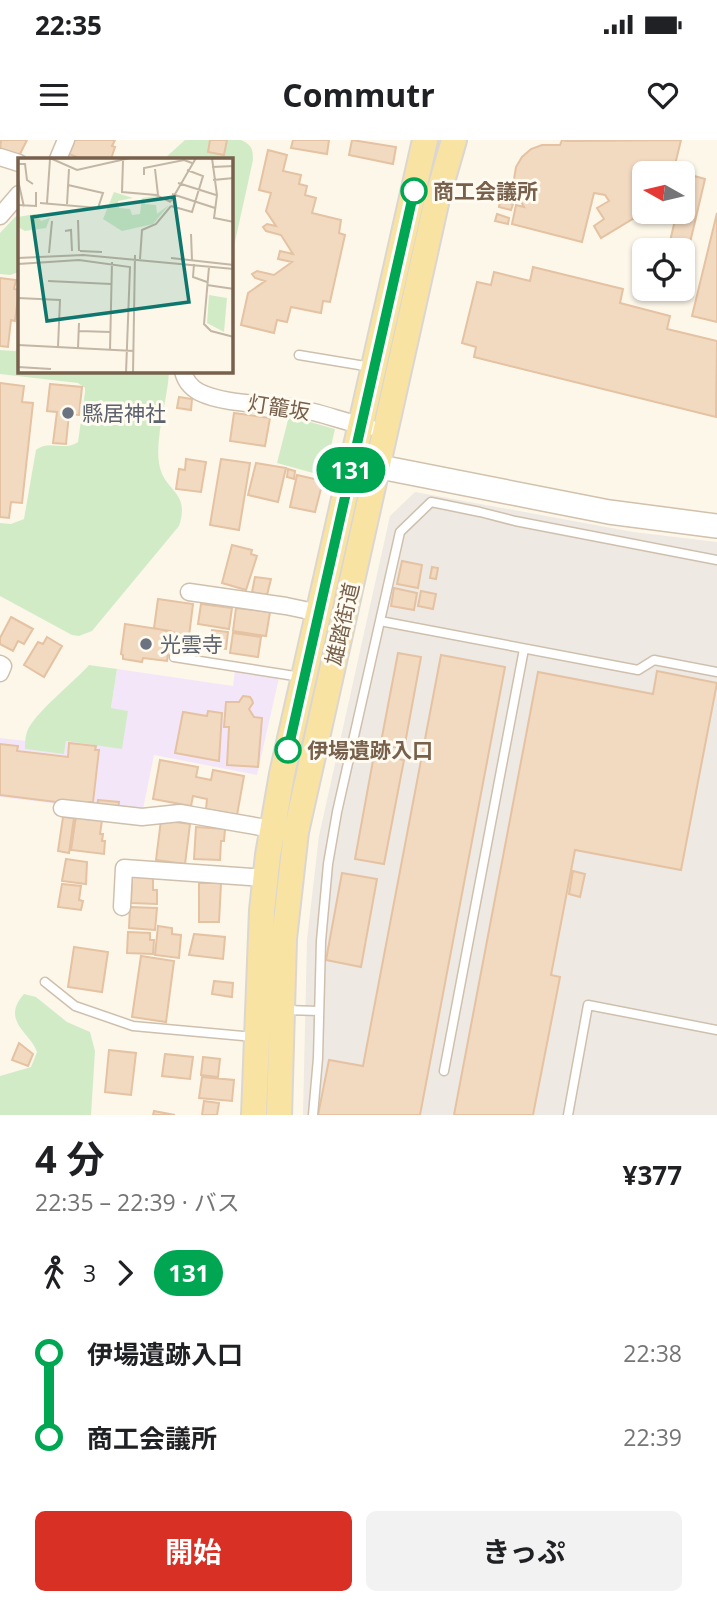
<!DOCTYPE html>
<html lang="ja">
<head>
<meta charset="utf-8">
<style>
	body { margin:0; font-family:"Open Sans","Noto Sans JP",sans-serif; background:#f2f2f2; color:#202124; height:100vh; display:flex; flex-direction:column; font-size:26px; white-space:nowrap }
	* { box-sizing:border-box; margin:0 }
	p { font-size:23px; color:#757577 }
	.icon { flex:none; width:38px; height:38px; fill:none; stroke:currentColor; stroke-width:2; stroke-linecap:round; stroke-linejoin:round }
	.map { position:relative; height:975px; overflow:hidden }
	.details { display:flex; flex-direction:column; background:#fff; flex:1 }
	.details>* { flex:none }
	.badge { padding:0 14px; border-radius:23px; font-size:24px; line-height:46px }
	.needle { width:46px; rotate:278deg }
	.controls { position:absolute; left:632px; top:21px; display:grid; gap:14px }
	.controls a { display:grid; place-items:center; width:63px; height:63px; border-radius:10px; background:#fff; box-shadow:0 2px 5px #0004; font-size:35px }
	.map>.badge { position:absolute; translate:-50% -50%; box-shadow:0 0 0 4px #fff }
	.legs { display:flex; align-items:center; gap:10px; height:77px; padding:0 35px; font-size:23px }
	.legs p { margin-inline-start:auto }
	.summary { display:flex; align-items:center; justify-content:space-between; height:119px; padding:0 35px }
	h1 { font-size:38px; font-weight:700; line-height:52px }
	.action { display:flex; gap:14px; margin-top:auto; padding:14px 35px }
	.action a { flex:1; height:80px; border-radius:10px; background:#d93025; color:#fff; font-size:28px; font-weight:700; line-height:80px; text-align:center }
	.action a+a { background:#f2f2f2; color:#202124 }
	ul { padding:0 35px; list-style:none }
	li { display:flex; align-items:center; gap:24px; height:84px; font-size:26px }
	li i { display:grid; place-items:center; width:10px; height:100%; margin:0 9px; background:currentColor }
	li i::after { content:''; width:18px; height:18px; margin:-9px; border:5px solid; border-radius:50%; background:#fff }
	li p { margin-inline-start:auto }
	li:first-child i { background:linear-gradient(#0000 50%,currentColor 0) }
	li:last-child i { background:linear-gradient(currentColor 50%,#0000 0) }
	.status { display:flex; justify-content:space-between; align-items:center; height:49px; padding:0 35px; background:#fff; direction:ltr }
	.status svg { height:19px; fill:currentColor }
	header { display:flex; justify-content:space-between; align-items:center; height:91px; padding:0 35px; background:#fff; font-size:32px; font-weight:700 }
	.map>svg:first-child { display:block }
</style>
</head>
<body>
<div class="status"><b>22:35</b><svg viewBox="0 0 49 12"><path d="M0 12V9h3v3zM5 12V6h3v6zM10 12V3h3v9zM15 12V0h3v12zM26 1h20v11H26zM47 4h2v5h-2z"/></svg></div>
<header><svg class="icon" aria-label="menu" viewBox="0 0 24 24"><path d="M4 6h16M4 12h16M4 18h16"/></svg>Commutr<svg class="icon" aria-label="heart" viewBox="0 0 24 24"><path d="M12 20l-8-8c-3-5 5-10 8-4 3-6 11-1 8 4z"/></svg></header>
<div class="map">
<svg width="717" height="975" viewBox="0 0 717 975">
	<rect width="100%" height="100%" fill="#fcf7e9"/>
	<path fill="#eee9e2" d="M415 352 633 392 717 402V975H303L307 800 319 696 390 376Z"/>
	<path fill="#f4e6f9" d="M117 529 233 546 235 531 279 538 257 635 154 615 142 674 0 657V598L26 601 25 609 64 613 66 601 111 568Z"/>
	<path fill="#d2ebc7" d="M185 0H241C252 5 253 9 253 20L231 120V19H164Z
		M19 75V132L10 135 0 134V93L15 77Z
		M19 208V231H169C168 259 155 296 159 323 163 352 191 350 179 386L92 491 79 496 72 495 0 456V383L11 384 24 379 36 310C49 299 64 312 78 302L85 252V248L78 243 0 234V210L15 211Z
		M289 276 335 289 324 336 277 323Z
		M89 525 117 529 111 568 128 571 122 609 66 601 64 614 25 609C25 604 25 597 27 592 32 575 75 541 89 525Z
		M24 854 36 857 67 882 90 892 95 911 91 975H0V936L31 927 37 912C31 893 0 881 24 854Z"/>
	<path fill="#f2dac1" stroke="#e4c2a2" stroke-width="2" d="M1 0H27L18 18 0 11Z
		M71 0H115L112 6 115 7 111 19H82L66 13Z
		M210 0H227L224 15 208 12Z
		M293 0H329L327 14 291 8Z
		M352 0 396 7 393 24 349 15Z
		M562 0 567 1 681 0 673 33H644V65L640 64 644 72 601 98 594 86 604 79 597 68 609 61 605 55 594 53 582 102 512 84 516 65 524 67 515 51 514 39 516 27 522 17 531 9 542 5H560Z
		M268 10 287 15 283 31 301 35 299 44 307 46 305 55 316 58 312 73 341 80 339 93 345 95 330 162 323 161 321 173 291 167 287 182 277 180 274 193 241 185 248 153 265 141 255 138 252 134 257 131 274 135 292 122 278 119 280 111 293 114 281 95 266 91 263 87 267 84 276 86 266 71 271 53 259 50Z
		M687 34 705 39 685 124 682 123V110H668L675 80 645 73 682 72V51Z
		M500 61 513 64 511 70 499 67Z
		M717 73V182L692 176Z
		M497 74 509 78 508 84 495 81Z
		M533 127 623 149 620 163 670 176 667 189 717 201 716 277 474 217 476 207 462 203 477 142 491 145 494 132 530 141Z
		M0 138 16 140 14 149 19 150 15 181 11 180 8 207 0 206Z
		M660 149H676L674 157 659 153Z
		M0 243 24 246 22 262 33 263 22 363 11 362 9 378 0 377Z
		M50 244 82 247 79 275 69 274 66 304 53 303 57 272 47 271Z
		M179 257 192 259 191 270 177 268Z
		M234 273 270 278 265 306 230 301Z
		M186 319 206 322 201 352 176 349 179 329 185 330Z
		M221 319 250 323 239 390 210 385Z
		M256 323 286 328 278 362 248 355Z
		M288 329 295 331 294 339 287 337Z
		M297 335 323 341 315 372 290 367Z
		M232 405 252 410 251 414 257 416 246 450 222 443Z
		M402 421 422 425 418 448 397 444Z
		M432 427 438 428 436 439 430 438Z
		M255 437 271 439 267 455 252 452Z
		M394 448 417 453 414 470 391 466Z
		M421 451 436 454 433 469 418 466Z
		M158 459 193 464 189 496 154 488Z
		M201 464 232 468 229 489 198 484Z
		M236 468 270 472 266 496 233 491Z
		M11 477 33 489 24 504 18 501 13 511 0 504V498Z
		M125 484 171 491 167 521 143 518 142 522 123 519V515L121 514Z
		M212 490 228 492 226 509 209 507Z
		M233 493 261 497 258 517 230 513Z
		M47 497 62 506 44 537 24 525 38 502 43 504Z
		M398 513 421 517 404 609 383 605 384 602H381Z
		M441 515 505 527 420 975H318L329 920 363 926Z
		M657 531 717 543 681 730 575 710 551 835 560 837 533 975H454L538 532 653 554Z
		M243 556 250 557 252 560 253 563 249 569 254 577 262 578 258 627 227 625 229 587H224L226 562H239Z
		M208 571 222 573 219 621 175 613 183 572 207 576Z
		M69 603 96 606 95 610H99L93 662H89L88 666 0 655V604L18 606 17 611 68 617Z
		M374 615 404 620 384 724 355 719Z
		M160 620 198 627 196 637 211 640 213 630 244 636 237 675 206 669 207 659 193 656 191 666 153 659Z
		M98 660 119 662 118 670 97 667Z
		M76 676 102 680 100 694H103L102 701H105L104 714 71 710Z
		M63 677 74 678 69 713 58 711Z
		M161 680 190 684 185 724 156 720Z
		M196 687 225 689 224 701H221L220 720 194 719Z
		M66 719 87 722 86 744 62 741Z
		M573 731 585 734 580 757 569 754Z
		M342 733 377 739 361 827 326 820Z
		M132 736 153 737V750H157V764L131 763Z
		M199 743H221L219 782H199Z
		M62 744 81 746 79 760 83 761 81 770 58 767Z
		M130 767 157 768 155 790 129 788Z
		M158 786 172 788V794L181 795 179 818 155 815Z
		M128 792 150 793V800H154L153 814 127 813Z
		M194 794 225 797 223 819 189 815Z
		M74 807 108 812 102 852 68 847Z
		M141 816 174 821 166 882 132 877Z
		M214 841 233 843 232 857 212 854Z
		M19 903 33 914 28 926 12 920Z
		M109 910 136 913 131 955 105 952Z
		M165 914 193 917 190 939 162 936Z
		M203 917 220 919 218 937 201 935Z
		M202 937 234 940 232 961 199 958Z
		M204 961 219 963 217 975H202Z
		M154 971 175 975H153Z"/>
	<g fill="none" stroke-linecap="round" stroke-linejoin="round">
		<defs>
			<path id="lane" d="M299 215 371 227
				M380 481 638 530 654 520 717 532
				M174 517 301 537
				M45 842 75 866 133 886 254 897
				M285 870 319 871
				M444 931 524 509
				M313 975 318 918 321 801 328 724 337 672 400 392 431 362 480 372 515 381 717 420
				M568 975 588 865 717 890"/>
			<path id="street" d="M0 17 19 23
				M58 19 66 0
				M0 76 19 54
				M183 231C185 240 190 247 199 252 225 265 266 263 295 268 320 272 344 282 369 287
				M189 452 286 466 319 473
				M0 524 3 526 0 533
				M62 668 142 677 180 673 272 689
				M122 767 124 728 265 738"/>
			<path id="secondary" d="M360 323 609 372 717 386"/>
			<path id="primary" d="M254 975 262 770 268 715 282 634 425 0
				M279 975 284 799 296 692 437 59 454 0"/>
		</defs>
		<use href="#lane" stroke="#cfc0ae" stroke-width="11"/>
		<use href="#street" stroke="#cfc0ae" stroke-width="19"/>
		<use href="#secondary" stroke="#d2c1ac" stroke-width="26"/>
		<use href="#primary" stroke="#dcd6d0" stroke-width="28"/>
		<use href="#lane" stroke="#fff" stroke-width="8"/>
		<use href="#street" stroke="#fff" stroke-width="16"/>
		<use href="#secondary" stroke="#fff" stroke-width="23"/>
		<use href="#primary" stroke="#f9e3a3" stroke-width="24"/>
	</g>
	<g fill="none" stroke-linecap="round" stroke-linejoin="round">
		<defs>
			<path id="line-1" d="M288 610 414 51"/>
		</defs>
		<use href="#line-1" stroke="#fff" stroke-width="16"/>
		<use href="#line-1" stroke="#00a651" stroke-width="10"/>
	</g>
	<g fill="#fff" stroke="#00a651" stroke-width="3.5">
		<circle cx="414" cy="51" r="12"/>
		<circle cx="288" cy="610" r="12"/>
	</g>
	<g fill="#6b7280" stroke="#fffbf0" stroke-width="2.5">
		<circle cx="68" cy="273" r="7"/>
		<circle cx="146" cy="504" r="7"/>
	</g>
	<g text-anchor="middle" dominant-baseline="central" stroke-width="6" stroke-linejoin="round" paint-order="stroke">
		<g font-size="21" font-weight="bold" fill="#77604c" stroke="#fffbf0" text-anchor="start">
			<text x="433" y="51">商工会議所</text>
			<text x="307" y="610">伊場遺跡入口</text>
		</g>
		<g font-size="21" fill="#77604c" stroke="#fffbf0">
			<text transform="translate(279 267) rotate(9)">灯籠坂</text>
			<text transform="translate(342 484) rotate(-77)">雄踏街道</text>
		</g>
		<g font-size="21" fill="#5b616d" stroke="#fffbf0" text-anchor="start">
			<text x="82" y="273">縣居神社</text>
			<text x="160" y="504">光雲寺</text>
		</g>
	</g>
	<g transform="translate(18 18)">
		<rect width="215" height="215" fill="#fcf7e9"/>
		<path d="M96 34 115 40 100 43 101 50 112 51 114 57 122 56 124 40 138 38 145 43 126 41 127 46 138 47 139 56 151 47 135 66 104 73 85 61ZM17 56 23 63 32 60 28 70 7 73 0 69V59ZM191 137 209 140 206 174 189 165Z" fill="#d2ebc7"/>
		<path fill="none" stroke="#c3b6a5" stroke-width="2" d="M32 0 59 12 112 0M194 0 199 37 196 60 216 64M105 3 104 34 138 37 153 44M0 6H7L9 22 15 26M194 9 216 8M137 11 140 37M126 17V10L166 2 174 5M0 22 6 49M195 22 216 20M160 25 198 37M154 36 197 50M153 43 178 0M22 45 80 50 85 35 50 27M29 45 32 1M49 46 51 11M0 47 18 48V34M153 48 174 54 185 18 169 12M60 62 61 93M47 73 53 72 54 93M173 76 174 102M62 93 84 94M31 95 34 63M0 100 65 97 216 111M153 100 216 107M122 101 124 72 138 66 153 48M0 106 61 102 112 109 108 215M176 106 175 119 189 124M191 109 186 166 193 173 216 179M30 123 93 126M189 127 216 131M0 140 42 142 40 189M61 173 92 174M0 187 116 193M60 190 61 165M92 192 94 104M0 209 33 211M115 215 117 97"/>
		<path fill="#0f766e" fill-opacity="0.15" stroke="#0f766e" stroke-width="3.5" d="M156 39 171 144 29 163 14 59Z"/>
		<rect width="215" height="215" fill="none" stroke="#77604c" stroke-width="3.5"/>
	</g>
</svg>
<div class="controls">
<a><svg class="needle" viewBox="-14 -14 28 28"><path d="M0-13l5 13h-10z" fill="#e53935"/><path d="M0 13l5-13h-10z" fill="#757577"/></svg></a>
<a><svg class="icon" aria-label="locate" viewBox="0 0 24 24"><circle cx="12" cy="12" r="6"/><path d="M12 2v4M12 18v4M2 12h4M18 12h4"/></svg></a>
</div>
<b class="badge" style="left:351px;top:330px;background:#00a651;color:#fff">131</b>
</div>
<section class="details">
<div class="summary"><div><h1>4 分</h1><p>22:35 – 22:39 · バス</p></div><b>¥377</b></div>
<div class="legs"><svg class="icon" aria-label="walk" viewBox="0 0 24 24"><circle cx="13" cy="4" r="2"/><path d="M13 8l-2 6 4 7M11 14l-3 7M7 12l3-4h3l4 4"/></svg>3<svg class="icon" aria-label="forward" viewBox="0 0 24 24"><path d="M9 5l7 7-7 7"/></svg><b class="badge" style="background:#00a651;color:#fff">131</b></div>
<ul>
<li><i style="color:#00a651"></i><b>伊場遺跡入口</b><p>22:38</p></li>
<li><i style="color:#00a651"></i><b>商工会議所</b><p>22:39</p></li>
</ul>
<div class="action"><a>開始</a><a>きっぷ</a></div>
</section>
</body>
</html>
